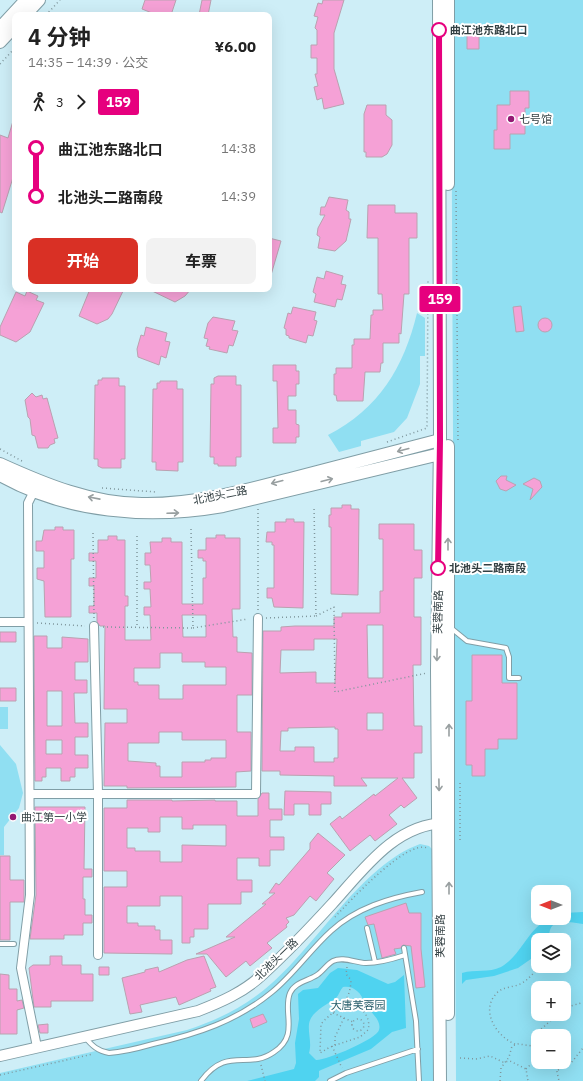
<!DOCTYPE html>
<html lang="zh">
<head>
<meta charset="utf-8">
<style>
	body { margin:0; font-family:"IBM Plex Sans","Noto Sans SC",sans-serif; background:#f2f2f2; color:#222; height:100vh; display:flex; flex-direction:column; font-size:15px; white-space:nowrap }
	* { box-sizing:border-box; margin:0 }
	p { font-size:13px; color:#767676 }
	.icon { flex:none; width:22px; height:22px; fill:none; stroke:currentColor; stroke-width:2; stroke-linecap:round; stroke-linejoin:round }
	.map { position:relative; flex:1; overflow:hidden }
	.drawer { position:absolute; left:12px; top:12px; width:260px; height:280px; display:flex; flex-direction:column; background:#fff; border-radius:8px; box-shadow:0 4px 16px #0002 }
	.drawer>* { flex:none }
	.badge { padding:0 8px; border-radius:3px; font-size:14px; line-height:26px }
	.needle { width:26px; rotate:270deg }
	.tools { position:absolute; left:531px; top:885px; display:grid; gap:8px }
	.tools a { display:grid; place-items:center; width:40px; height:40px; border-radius:8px; background:#fff; box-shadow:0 4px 16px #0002; font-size:20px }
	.map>.badge { position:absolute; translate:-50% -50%; box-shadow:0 0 0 2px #fff }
	.legs { display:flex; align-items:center; gap:6px; height:44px; padding:0 16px; font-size:13px }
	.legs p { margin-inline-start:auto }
	.summary { display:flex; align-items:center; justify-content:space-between; height:68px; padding:0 16px }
	h1 { font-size:22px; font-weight:700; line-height:30px }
	.primary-button { display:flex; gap:8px; margin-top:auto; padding:8px 16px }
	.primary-button a { flex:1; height:46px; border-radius:8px; background:#d93025; color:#fff; font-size:16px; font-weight:700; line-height:46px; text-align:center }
	.primary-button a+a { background:#f2f2f2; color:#222 }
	ul { padding:0 16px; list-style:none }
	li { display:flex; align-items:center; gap:14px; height:48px; font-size:15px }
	li i { display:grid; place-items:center; width:6px; height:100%; margin:0 5px; background:currentColor }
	li i::after { content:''; width:10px; height:10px; margin:-5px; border:3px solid; border-radius:50%; background:#fff }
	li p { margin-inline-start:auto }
	li:first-child i { background:linear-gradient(#0000 50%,currentColor 0) }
	li:last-child i { background:linear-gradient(currentColor 50%,#0000 0) }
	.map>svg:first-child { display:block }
</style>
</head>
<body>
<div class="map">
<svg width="583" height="1081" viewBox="0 0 583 1081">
	<rect width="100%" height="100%" fill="#ceeef7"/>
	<path fill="#90dff2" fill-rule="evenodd" d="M451 0H583V1081H456ZM538 892H564V918H538ZM538 940H564V966H538ZM538 988H564V1014H538ZM538 1036H564V1062H538Z
		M417 313 425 318V356H420V384L407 418 394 432 361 441V446L339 452 328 435C379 409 404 367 417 313Z
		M0 707H8V729H0Z
		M0 745 16 764 23 793 19 808 4 827V855H0Z
		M420 844 429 846 433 850 434 1081H0V1073L187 1030C218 1020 248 1005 272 983 318 943 362 865 420 844Z"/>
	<path fill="#4fd3f0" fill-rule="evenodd" d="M583 912V924C566 922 548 916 549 940H538V954L518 968 494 976 466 980 462 984V973C475 969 489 973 501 967 522 955 527 929 549 919 553 917 559 918 564 918V913Z
		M338 968 357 970 388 984 395 982 404 975 406 1028 392 1032 371 1049 321 1070 319 1071V1077L315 1081H247L294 1069 296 1063 295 1043 299 1019 298 994 303 990 318 988 330 973ZM343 987C348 986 353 987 357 991 361 994 363 999 365 1004 370 1012 382 1020 379 1030 377 1039 325 1061 316 1060L309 1053C312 1043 308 1034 309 1024 311 1011 327 1005 336 998 339 995 340 990 343 987Z"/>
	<path fill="#f5a1d6" stroke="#baa1b0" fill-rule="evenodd" d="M145 0H176L171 15H151L152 13 142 9Z
		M202 0H211L208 15H199Z
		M323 0H344L334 33V69L344 104 324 109 322 98 317 100 314 87 318 86 315 74H317V58H311V45H317V30L315 28 318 17 314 16 318 3 322 4Z
		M467 28H479V49H467Z
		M510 91H529V108H525V134H510V149H494V130H497V105H510Z
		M367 105H386V115L392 120V145L387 154 382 157H366V152H364V114Z
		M13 121H15V171L2 213 0 212V135L8 138Z
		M329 197 348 200 346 210 349 212V219H351L346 241 335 251 318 248 320 237 317 235 318 228 325 215H320L321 207H325Z
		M368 205H395V213H417V238H409V294H404L401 334 399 333V343H383V363H381L380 372H365L363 401H337L336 395H334V374H336V368H352V345H354V339H370L371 315H373V310H383L382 294H378V238H367Z
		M269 238 281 241 271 275H269Z
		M326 271 343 276 341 284 346 285 342 300 337 299 335 307 314 302 316 294 313 292 317 277 324 279Z
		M90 289H124L112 314 108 319 97 324 79 316Z
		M148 289H191L185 296 175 302Z
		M27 291 38 296 36 300 44 303 30 332 16 342 0 335V327L16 292 25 296Z
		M521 306 524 331 516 332 513 307Z
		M293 307 316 312 314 320 317 321 313 336 308 335 306 343 289 338V336L286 335V329L284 328 288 313 291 314Z
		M213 317 235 321 232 330 238 331 233 346 229 345 227 353 209 349 210 347 206 346 208 339 204 338 208 323Z
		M538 325a7 7 0 1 1 14 0a7 7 0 1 1-14 0Z
		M146 327 167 333 165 341 170 342 166 358 161 356 159 365 138 357 137 349 141 335 144 336Z
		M273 365H296V371H299V384H296V396H288V410H296V424L299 425V437H296V443H273V428H278L277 381H273Z
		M218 376H236V385H241V457H236V466H218V464H214V457H210L211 384H214V378Z
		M102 378H119V386H125V459H121V468H102L98 466V459H94L95 385H98V380H102Z
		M160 381H177V389H183V462H178V471L156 470V462H152L153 389H157V383H160Z
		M32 393 36 397 42 395 43 399 47 398 58 438 54 439 55 443 50 445 48 448H38L35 436 32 435 30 419 28 417 25 400Z
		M501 476H507L506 480 516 485 506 491 500 489 496 481Z
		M534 478 540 481 542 487 530 500 533 489 523 484Z
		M342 505H351V509H359L358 595 331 594V527H329V515H331V508H342Z
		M286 519H294V522H304L303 608 274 607 272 598H267V588H274V545H272V542H266L267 532H275V522H286Z
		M379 524H414V550H422V578H414V617H421V665H413L414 726H422V753H414V778H402L417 798 404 808 401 805 389 815 397 824 375 841 370 835 350 851 330 824 340 816 342 819 374 794 375 796 398 778H361L367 786H334V776L280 775V771H262L263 631H281V627L295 626H334V617H342V613H380V591H383V539H379ZM367 625H383V678H368ZM314 639H337L335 683H316V672L280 673 281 650H314ZM367 713H383V730H367ZM335 727V729H338V758H334V762H314V747H295V751H280L281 731H288V728Z
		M55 527H63V530H74V559H71V617H45L44 581 37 579V568H44V551H36V541H42L44 530H55Z
		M216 535H225V538H240V609H232L233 637H237V652L252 653V695H237V732H251V771L236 772V787L127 788V786H104L105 723H127V709H104L105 626H100L97 622V613H89V606H94V586H89V578H96V561H89V553H98V540H108V536H117V540H125V596H128V606H125V640H151L150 615H144V607H151L150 589H144V582H151L150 565H145V553H151L150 542H162V538H171V542H182V604H203V578H206V561H203V558H198V550H206V538H216ZM182 615H206V637H183ZM160 653H182V662H205V667H226V685H183V699H159V685H138V682H134V668H160ZM159 732H182V740H226V758H211V760H205V762H182V777H160V766H156V763L128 761V743H159Z
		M0 632H16V642H0Z
		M34 636H47V648H62V637L88 639V662H75V680H87V693H74L75 723H88V737H75V755H88V768H75V777H70V781H61V768H46V777H42V781H35ZM47 691H62V726H47ZM46 740H62V754H46Z
		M472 655H502V683H517V739H498V749H485V776H472V765H466V701H472Z
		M0 688H16V701H0Z
		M285 791 331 792V804H321V815H309V804H294V815H284Z
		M262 793H269V809H282V820H270V837H284V850H270V866H259V858H237V880H252V892H241V904H208V929H194V937H190V943H182V896H160V906H127V923H138V926H155V930H160V940H172V954L104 953V887H127V871H104V808H127V800H172V801L215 800V801H237V816H258V799ZM160 817H182V829H193V825H226V846L182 845V862H160V851H135V848H127V828H148V832H160Z
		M35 807H85L84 869H92V877H83V899H85V915H92V923H83V935H64V939H30L36 895Z
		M318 833 345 855 327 873 334 879 316 901 310 896 294 915 286 918 289 922 286 925 287 927 267 943 272 948 250 966 246 961 226 977 207 954H196L235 937H226L266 904H262L275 893H269L276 883 279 885 310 849V843Z
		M0 856H10V880H24V902H10V940H0Z
		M406 903 409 913H421V949L425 987 416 988 411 946 403 945 401 948 394 949 396 954 382 958 374 924 368 925 365 917Z
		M50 956H62V965H81V974H93V1001H51V1007H34L29 968 33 965H50Z
		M204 956 216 987 210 989 211 991 179 1005 176 997 140 1005 142 1012 130 1014 122 978 145 972V970L158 967 159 972 187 960Z
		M99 967H109V975H99Z
		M0 974 9 975V989H17V1001L22 1000 24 1008 17 1010V1034H0Z
		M263 1014 267 1022 253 1028 250 1019Z
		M48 1024V1033H40L38 1025Z"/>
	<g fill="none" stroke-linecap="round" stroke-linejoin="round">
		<defs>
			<path id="service" d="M451 628 467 641 506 648 509 657V678H519
				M367 928 375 962
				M0 944H14
				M404 948 416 1021 419 1081
				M85 1037C92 1046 98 1051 109 1053 124 1052 139 1048 153 1044 197 1034 237 1021 272 992 294 974 310 950 331 931 356 908 389 898 422 892
				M201 1081C228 1045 247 1071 274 1052 300 1035 282 1012 290 993 295 982 308 981 317 975 323 971 327 964 333 961 343 956 356 963 366 963 379 963 393 959 405 955
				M330 1081 346 1073 418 1049"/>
			<path id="minor" d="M34 491 28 503 30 895 21 968 37 1047
				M0 622H28
				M94 626 98 794V955
				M30 794H256L258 618"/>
			<path id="tertiary" d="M0 1056 198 1011C221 1002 244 992 262 975 286 953 310 928 332 904 363 870 395 824 445 823"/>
			<path id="secondary" d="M439 0 440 440 437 670 440 1081
				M448 0V184
				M25 15 39 0
				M0 28 26 0
				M0 42 15 26
				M448 446V1014
				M0 464C44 484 92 504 142 504 194 505 244 491 294 478 343 465 391 453 440 440
				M0 475C67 513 148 519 223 506L440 454"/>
		</defs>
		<use href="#service" stroke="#809ea6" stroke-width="6"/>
		<use href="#minor" stroke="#809ea6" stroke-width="10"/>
		<use href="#tertiary" stroke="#809ea6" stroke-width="12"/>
		<use href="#secondary" stroke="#809ea6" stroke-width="14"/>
		<path stroke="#7f969c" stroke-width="1.5" stroke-dasharray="1 3" stroke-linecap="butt" d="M46 15 60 0
			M0 64 15 48
			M456 191 458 441
			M387 442 427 428 428 280
			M0 449 22 461
			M102 488 156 492
			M93 533 94 618
			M137 536V628
			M258 610V509
			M316 616 334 607 335 692 427 673
			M266 618 316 616 314 506
			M37 623 85 626
			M103 627 193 628 191 529
			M193 628 248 619
			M460 783V843
			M335 917C348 903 407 839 427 848
			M347 967 346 974 351 980C350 1006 336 1007 321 1024L320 1053 330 1047 360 1037 368 1030C372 1016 359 1004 347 1000
			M564 1008 581 1003
			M333 1013 353 1022
			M352 1025a6 6 0 1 1 12 0a6 6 0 1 1-12 0Z
			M538 1036 539 1031 558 1014
			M515 1044C497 1037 480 1011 496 994 502 986 514 988 522 983 528 980 531 975 536 971
			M335 1045V1037L344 1018
			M534 1045 538 1058
			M332 1046 342 1068
			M460 1058 476 1059 490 1056 503 1062 510 1061 526 1069 528 1081
			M541 1062 556 1067 559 1081
			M261 1065 265 1081
			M526 1069 530 1065 538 1062
			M558 1070 571 1063 583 1048
			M0 1075 93 1054
			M500 1081 501 1068 509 1057 512 1046 518 1044 533 1046 538 1038"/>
		<use href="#service" stroke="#fff" stroke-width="4"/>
		<use href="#minor" stroke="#fff" stroke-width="8"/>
		<use href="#tertiary" stroke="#fff" stroke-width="10"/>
		<use href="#secondary" stroke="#fff" stroke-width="12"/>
	</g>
	<defs><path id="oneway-shaft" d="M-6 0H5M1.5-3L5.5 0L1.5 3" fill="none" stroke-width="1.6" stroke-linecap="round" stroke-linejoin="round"/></defs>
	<g stroke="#989fa0">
		<use href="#oneway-shaft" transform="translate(403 450) rotate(165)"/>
		<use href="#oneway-shaft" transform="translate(327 480) rotate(-14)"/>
		<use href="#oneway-shaft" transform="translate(277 482) rotate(165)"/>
		<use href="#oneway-shaft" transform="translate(94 498) rotate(-169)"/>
		<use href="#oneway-shaft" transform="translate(173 513) rotate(-2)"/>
		<use href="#oneway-shaft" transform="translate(448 544) rotate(-90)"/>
		<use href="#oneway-shaft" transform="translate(437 655) rotate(91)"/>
		<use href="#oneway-shaft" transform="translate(449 730) rotate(-90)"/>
		<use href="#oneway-shaft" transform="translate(439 785) rotate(89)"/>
		<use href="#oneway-shaft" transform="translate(449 888) rotate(-90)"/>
	</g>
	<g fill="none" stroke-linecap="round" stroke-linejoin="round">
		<defs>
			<path id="line-1" d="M438 568 440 440 439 30"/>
		</defs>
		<use href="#line-1" stroke="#fff" stroke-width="9"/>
		<use href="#line-1" stroke="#e6007e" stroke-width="6"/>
	</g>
	<g fill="#fff" stroke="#e6007e" stroke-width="2">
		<circle cx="439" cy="30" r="7"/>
		<circle cx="438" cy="568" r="7"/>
	</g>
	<g fill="#941873" stroke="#fff" stroke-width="1.5">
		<circle cx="511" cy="119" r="4"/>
		<circle cx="13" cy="817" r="4"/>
	</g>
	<g text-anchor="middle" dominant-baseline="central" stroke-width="4" stroke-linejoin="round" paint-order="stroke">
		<g font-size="11" font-weight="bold" fill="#323f42" stroke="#fff" text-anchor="start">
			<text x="450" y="30">曲江池东路北口</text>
			<text x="449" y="568">北池头二路南段</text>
		</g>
		<g font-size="11" fill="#323f42" stroke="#fff" text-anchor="start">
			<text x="519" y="119">七号馆</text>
			<text x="21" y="817">曲江第一小学</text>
		</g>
		<g font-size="11" fill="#323f42" stroke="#fff">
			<text transform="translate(220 495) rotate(-11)">北池头二路</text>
			<text transform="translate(438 612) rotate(-89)">芙蓉南路</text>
			<text transform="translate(440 936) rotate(-90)">芙蓉南路</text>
			<text transform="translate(276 959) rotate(-44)">北池头一路</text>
		</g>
		<g font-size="11" fill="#2a5f6c" stroke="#fff">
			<text x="358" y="1005">大唐芙蓉园</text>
		</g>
	</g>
</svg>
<div class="tools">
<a><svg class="needle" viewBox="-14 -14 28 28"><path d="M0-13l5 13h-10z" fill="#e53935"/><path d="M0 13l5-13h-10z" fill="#767676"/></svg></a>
<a><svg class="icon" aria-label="layers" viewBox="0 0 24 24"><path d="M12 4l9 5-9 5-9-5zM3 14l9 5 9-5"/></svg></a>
<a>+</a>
<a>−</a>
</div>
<b class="badge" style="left:440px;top:299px;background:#e6007e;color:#fff">159</b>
<section class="drawer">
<div class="summary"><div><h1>4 分钟</h1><p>14:35 – 14:39 · 公交</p></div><b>¥6.00</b></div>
<div class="legs"><svg class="icon" aria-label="walk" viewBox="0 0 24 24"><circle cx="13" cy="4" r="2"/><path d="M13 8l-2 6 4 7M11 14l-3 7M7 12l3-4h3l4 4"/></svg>3<svg class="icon" aria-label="forward" viewBox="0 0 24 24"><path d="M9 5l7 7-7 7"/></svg><b class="badge" style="background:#e6007e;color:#fff">159</b></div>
<ul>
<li><i style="color:#e6007e"></i><b>曲江池东路北口</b><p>14:38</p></li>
<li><i style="color:#e6007e"></i><b>北池头二路南段</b><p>14:39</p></li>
</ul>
<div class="primary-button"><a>开始</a><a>车票</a></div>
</section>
</div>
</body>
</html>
